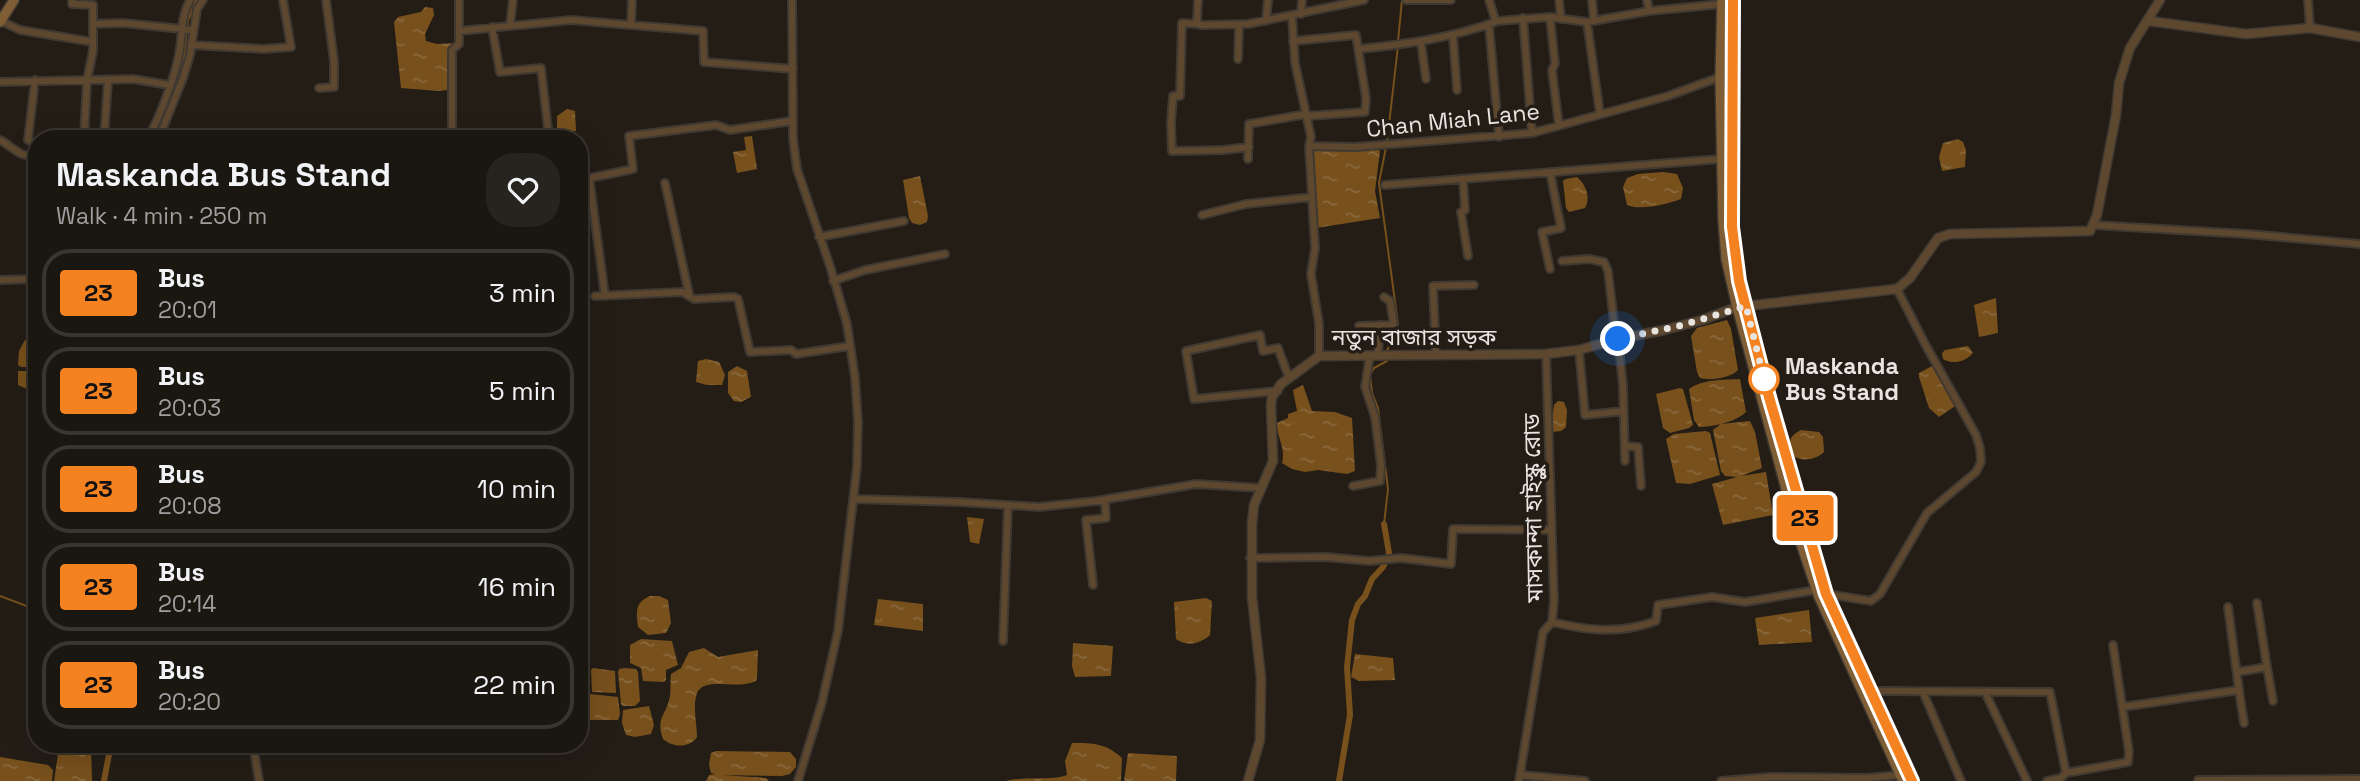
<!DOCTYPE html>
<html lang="en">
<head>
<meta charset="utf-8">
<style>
	body { margin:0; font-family:"Space Grotesk","Noto Sans Bengali",sans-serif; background:#27231e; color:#f1f3f6; height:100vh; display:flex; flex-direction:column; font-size:26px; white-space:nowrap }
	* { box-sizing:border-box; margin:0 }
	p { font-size:23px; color:#9f9f9f }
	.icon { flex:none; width:38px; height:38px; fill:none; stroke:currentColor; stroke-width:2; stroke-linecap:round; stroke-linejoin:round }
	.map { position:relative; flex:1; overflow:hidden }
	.details { position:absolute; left:28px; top:130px; width:560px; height:623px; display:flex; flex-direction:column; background:#1a1610; border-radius:28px; box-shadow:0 7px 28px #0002,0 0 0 2px #383530 }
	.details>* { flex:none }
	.badge { padding:0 14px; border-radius:5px; font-size:24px; line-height:46px }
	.you { position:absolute; width:35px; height:35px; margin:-18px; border:5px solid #fff; border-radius:50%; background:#1a73e8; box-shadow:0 0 0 10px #1a73e833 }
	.map>.badge { position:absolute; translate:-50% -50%; box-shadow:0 0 0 4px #fff }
	.round { display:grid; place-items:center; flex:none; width:74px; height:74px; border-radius:28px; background:#27231e }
	.headline { display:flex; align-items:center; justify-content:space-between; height:119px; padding:0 28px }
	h1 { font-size:33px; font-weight:600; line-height:52px }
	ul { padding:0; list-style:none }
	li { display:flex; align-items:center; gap:21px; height:88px; margin:0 14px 10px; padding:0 14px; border:4px solid #383530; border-radius:28px }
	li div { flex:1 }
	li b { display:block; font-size:26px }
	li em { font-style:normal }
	li .badge { min-width:77px; font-weight:700; text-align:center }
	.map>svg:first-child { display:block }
</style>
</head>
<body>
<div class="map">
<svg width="2360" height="781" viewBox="0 0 2360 781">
	<defs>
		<pattern id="water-ripples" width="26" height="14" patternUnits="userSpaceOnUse" patternTransform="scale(1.75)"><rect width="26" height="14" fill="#77501c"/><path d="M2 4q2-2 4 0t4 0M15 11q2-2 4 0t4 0" fill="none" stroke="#8a693d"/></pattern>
	</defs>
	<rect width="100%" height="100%" fill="#231d16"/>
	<path fill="url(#water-ripples)" d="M425 7 433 8 434 15 425 34 426 41 437 44 458 43 451 49 448 90 438 91 401 88 394 22 398 17 421 12Z
		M567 109 575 111 576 131 560 132 557 129V116Z
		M752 136 757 169 737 173 733 152 746 150 744 137Z
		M1958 139 1963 142 1966 150 1965 167 1942 171 1939 157 1943 143Z
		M1376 149 1380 151 1375 191 1380 218 1316 228 1313 150Z
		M1663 172 1677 174 1683 188 1681 199C1668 204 1640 211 1627 205L1623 187 1627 178 1638 174Z
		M920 176 928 216 927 222 920 225 912 223 909 218 903 180Z
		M1577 177C1586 185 1591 197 1585 208L1569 212 1566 208 1563 181 1566 179Z
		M1996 298 1998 333 1979 337 1974 305Z
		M1727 320 1731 329 1738 370C1730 378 1711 381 1700 378L1697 372 1691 336 1697 328Z
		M29 339 37 342V367H21L18 365 19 351 25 340Z
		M1968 346 1973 353C1965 362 1953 365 1943 359L1942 353 1945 350Z
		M706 359 719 362 725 375 722 385H707L696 382 698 361Z
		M1934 365 1958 404 1939 417 1929 408 1919 377V373Z
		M737 366 747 371 751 397 741 402 734 401 728 393V372Z
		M18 371H37V388L27 389 18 385Z
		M1740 379 1746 412C1736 422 1712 427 1699 427L1694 420 1689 389C1703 379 1723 380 1740 379Z
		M1303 385 1312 411 1335 412 1352 418 1355 471 1347 474 1318 470 1305 472 1292 469 1282 463C1286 446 1277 440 1277 423L1288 418V414L1297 411 1293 390Z
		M1680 388 1683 389 1693 425 1689 428 1670 433 1663 428 1656 394Z
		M1558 401 1564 402 1567 410 1566 427 1561 431 1551 432 1554 405Z
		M1750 421 1755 432 1762 468 1741 476 1766 472 1773 515 1723 525 1712 484 1737 477 1725 476 1721 471 1713 430 1721 424Z
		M1801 430 1819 432 1823 437 1824 452C1817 459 1804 462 1795 457 1788 444 1787 437 1801 430Z
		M1706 431 1710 433 1720 475 1690 484 1676 483 1666 439 1674 434Z
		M967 517 984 519 979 544 970 542Z
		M650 596H659L668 600 671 623 666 633 648 635 638 627C636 612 635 602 650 596Z
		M1206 598 1212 601 1210 635C1200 644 1187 647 1176 639L1174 602Z
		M878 599 923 604V631L874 625Z
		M1809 610 1812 642 1759 645 1755 618Z
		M641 639 672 641 678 665 666 670V680L664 682 643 681 641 668 630 663V645Z
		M1073 643 1113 646 1111 676 1075 677 1072 666Z
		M704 648 718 657 758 650 757 678 756 681C736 691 700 674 696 697 693 709 697 725 697 737 690 748 673 748 663 739 655 718 667 714 670 696 671 689 670 681 671 674L681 668 689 652Z
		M1355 654 1393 658 1395 680 1359 681 1351 677Z
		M593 668 615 671 616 693 592 692 591 670Z
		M625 668 636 669 638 672 640 701 635 706H623L621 704 618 672 619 669Z
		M590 694 618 697 620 714 618 720H588L586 717Z
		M649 706 654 725 651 734 635 737 626 735 622 723 623 710Z
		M1072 743C1094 743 1105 743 1122 758L1121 781H1006C1024 776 1053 781 1067 775L1065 761Z
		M62 744 91 746 92 781H54L59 747Z
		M716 751 790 752 796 759V767L790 774 782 776 722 775 766 778 769 781H706L709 775 715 774 711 773 709 765 711 753Z
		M1128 753 1177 756 1176 781H1124Z
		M0 757 48 765 53 770 52 781H0Z"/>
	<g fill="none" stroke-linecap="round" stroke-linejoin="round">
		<path stroke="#77501c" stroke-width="2" d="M1398 41 1402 0
			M1387 142 1398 46
			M1386 147 1379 183 1398 324 1387 351
			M1384 524 1388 489 1378 408 1372 393 1370 375 1374 368 1387 361
			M0 596 32 608"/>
		<path stroke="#77501c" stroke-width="6" d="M178 71 182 58 186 19 198 0
			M154 138 170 95
			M37 598 32 610 37 612
			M104 781 111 744
			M1339 781 1350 715 1347 667 1352 620 1358 604 1365 596 1372 579 1383 567 1389 553 1384 524"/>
		<defs>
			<path id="minor" d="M72 0V4L93 5V51L87 80 84 138
				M792 0 793 139 797 169 831 269 847 324 855 378 858 422 857 466 838 631 822 702 798 781
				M1198 0 1197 22 1200 25H1206L1248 24 1364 0
				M1406 0H1451
				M1489 0 1495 19 1498 21 1550 17 1587 22 1649 11 1722 4
				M1559 0 1561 19
				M1592 0 1594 21
				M1647 0 1649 11
				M2308 0 2310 28
				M1301 14 1302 0
				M1292 16 1295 63 1311 137 1309 146 1315 248 1311 274 1319 324V356
				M1550 17 1555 64 1552 70 1559 126
				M1523 18 1532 133
				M1 21 20 30 93 42
				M1266 21 1268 0
				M1587 22 1600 114
				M93 24 123 23 192 30
				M1198 24 1182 23 1180 96H1173L1171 123 1172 151 1223 150 1249 147
				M510 25 513 0
				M631 25 632 0
				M1489 25 1499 137
				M492 27 500 72 541 68 549 138
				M459 31 571 20 703 31 704 62 793 69
				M1453 36 1457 90
				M1293 41 1356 35 1366 98 1365 112 1307 116
				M1421 43 1426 79
				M191 45 263 49 291 47 283 0
				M1359 49C1409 44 1451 38 1498 21
				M1238 59 1239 25
				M35 80 28 140 37 145
				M0 82 133 79 169 85
				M319 88 334 87V61L326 0
				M104 138 108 81
				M148 138C159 119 175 77 179 54 183 35 180 18 190 0
				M159 138 183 78 190 55 197 9 203 0
				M452 138V50L459 44V0
				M0 140C13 147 20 158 37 156
				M1309 146 1355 147 1532 133 1668 96 1720 77
				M1248 159 1249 124 1307 114
				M1550 172 1561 228 1542 232 1550 269
				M1463 179 1465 210 1461 212 1468 256
				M665 183 689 294
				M590 184 605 296
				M579 185 590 184V178L633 169 629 136 716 125 730 130 792 121
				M1385 185 1721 159
				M1202 215 1246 204 1312 197
				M2093 225 2247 234 2360 244
				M819 237 904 221
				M1562 261 1589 259 1604 262 1608 271 1616 339
				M0 280 37 279
				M833 281 865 270 945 254
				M595 296 682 292 694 299 734 297 738 299 750 352 791 350 796 354 850 346
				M1359 326 1394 325 1390 301 1384 297
				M1618 339 1623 386 1625 461
				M1579 350 1585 415 1624 411
				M1378 355 1380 325
				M1436 355 1433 286 1474 285
				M1278 391 1194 399 1186 351 1260 335 1263 351 1278 348 1289 378
				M1625 446 1638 447 1641 486
				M1353 486 1380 481 1381 465 1375 417 1365 387 1370 355
				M853 499 959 502 1039 507 1096 501 1196 484 1261 488
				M1250 558 1326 557 1369 561 1401 558 1451 564 1453 529 1551 530
				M1093 585 1086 520 1106 518 1105 500
				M1826 594 1871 601 1880 594 1927 513 1976 472 1981 462 1980 448 1976 435 1925 344 1897 289
				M1552 622C1588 631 1620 634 1656 621L1658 605 1712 597 1745 602 1816 590
				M1003 641 1008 505
				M2267 667 2273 701
				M2237 672 2267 667 2257 603
				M2239 690 2244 723
				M1880 691 2050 692 2066 773
				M1923 692 1961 781
				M1985 692 2027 781
				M2122 707 2239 690 2228 607
				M253 744 259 781
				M1520 775 1585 781
				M2198 780 2360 779
				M1519 781 1543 632 1552 622 1554 601 1546 354
				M1721 781 1771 777 1867 778 1900 775
				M2047 781 2061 778 2066 773 2128 762 2129 752 2113 645"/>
			<path id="tertiary" d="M2149 21 2246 34 2310 28 2360 37
				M1248 781 1260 740 1261 678 1252 597V524L1254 505 1273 461 1271 405 1272 397 1281 384 1319 356 1546 354 1579 350 1618 339 1664 330 1702 320 1737 307 1897 289 1910 278 1938 238 1950 234 2090 231 2097 215 2116 115 2119 83 2130 48 2160 0"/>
			<path id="secondary" d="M1722 0 1720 77 1723 221 1726 259 1737 307 1800 541 1819 597 1903 781
				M1733 0V227L1739 281 1769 397 1826 594 1912 781
				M0 22 14 0"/>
		</defs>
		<use href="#minor" stroke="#3f3932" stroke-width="10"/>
		<use href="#tertiary" stroke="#3f3932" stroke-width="11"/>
		<use href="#secondary" stroke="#3f3932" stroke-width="12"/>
		<use href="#minor" stroke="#5d472f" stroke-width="6"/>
		<use href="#tertiary" stroke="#5d472f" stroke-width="8"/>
		<use href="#secondary" stroke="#805e35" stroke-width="9"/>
	</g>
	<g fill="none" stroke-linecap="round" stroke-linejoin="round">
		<defs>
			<path id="line" d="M1733 0 1732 227 1739 281 1769 397 1826 594 1912 781"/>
		</defs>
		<use href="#line" stroke="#fff" stroke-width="16"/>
		<use href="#line" stroke="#f58220" stroke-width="10"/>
		<path stroke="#e8e4df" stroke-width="7" stroke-dasharray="0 12.6" d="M1618 339 1683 325 1746 306 1764 379"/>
	</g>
	<circle fill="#fff" stroke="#f58220" stroke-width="3.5" cx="1764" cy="379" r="14"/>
	<g text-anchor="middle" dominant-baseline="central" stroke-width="7" stroke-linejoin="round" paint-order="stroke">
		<g font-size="23" fill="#e8e4df" stroke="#231d16">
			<text transform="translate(1453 120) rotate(-6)">Chan Miah Lane</text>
			<text x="1414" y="337">নতুন বাজার সড়ক</text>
			<text transform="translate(1533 508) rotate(-91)">মাসকান্দা হাইস্কুল রোড</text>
		</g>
		<g font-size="23" font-weight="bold" fill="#e8e4df" stroke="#231d16" text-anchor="start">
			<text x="1785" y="366">Maskanda<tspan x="1785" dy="26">Bus Stand</tspan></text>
		</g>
	</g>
</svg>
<div class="you" style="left:1618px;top:339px"></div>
<b class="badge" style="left:1805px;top:518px;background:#f58220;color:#111">23</b>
<section class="details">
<div class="headline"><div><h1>Maskanda Bus Stand</h1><p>Walk · 4 min · 250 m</p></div><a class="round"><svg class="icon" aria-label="heart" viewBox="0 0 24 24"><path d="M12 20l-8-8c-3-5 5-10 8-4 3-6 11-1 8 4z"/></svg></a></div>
<ul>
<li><span class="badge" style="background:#f58220;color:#111">23</span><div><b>Bus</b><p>20:01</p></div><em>3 min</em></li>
<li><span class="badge" style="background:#f58220;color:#111">23</span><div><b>Bus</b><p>20:03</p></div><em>5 min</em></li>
<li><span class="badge" style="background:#f58220;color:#111">23</span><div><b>Bus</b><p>20:08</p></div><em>10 min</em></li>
<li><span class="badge" style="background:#f58220;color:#111">23</span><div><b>Bus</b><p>20:14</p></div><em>16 min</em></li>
<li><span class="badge" style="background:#f58220;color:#111">23</span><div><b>Bus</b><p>20:20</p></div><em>22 min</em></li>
</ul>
</section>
</div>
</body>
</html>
